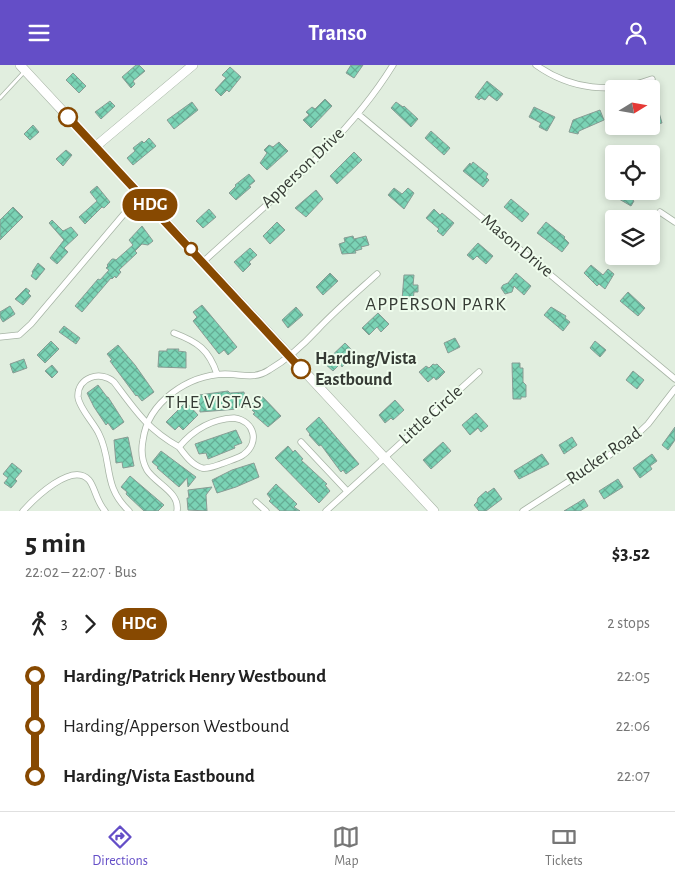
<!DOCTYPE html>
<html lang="en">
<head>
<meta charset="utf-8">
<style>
	body { margin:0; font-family:"Alegreya Sans",sans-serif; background:#f6f6f6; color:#222; height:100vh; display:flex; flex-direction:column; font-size:19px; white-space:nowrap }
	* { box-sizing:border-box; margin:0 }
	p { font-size:16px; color:#767676 }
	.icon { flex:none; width:28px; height:28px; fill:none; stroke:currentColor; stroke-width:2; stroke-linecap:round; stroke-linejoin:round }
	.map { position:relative; height:446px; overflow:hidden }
	.sheet { display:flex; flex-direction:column; background:#fff; flex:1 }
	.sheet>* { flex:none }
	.badge { padding:0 10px; border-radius:16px; font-size:18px; line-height:32px }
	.needle { width:32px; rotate:79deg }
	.buttons { position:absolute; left:605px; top:15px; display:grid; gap:10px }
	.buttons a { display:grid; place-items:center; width:55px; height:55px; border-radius:5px; background:#fff; box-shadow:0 2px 8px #0003; font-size:25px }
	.map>.badge { position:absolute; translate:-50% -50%; box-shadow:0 0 0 2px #fff }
	.legs { display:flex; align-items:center; gap:8px; height:55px; padding:0 25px; font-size:16px }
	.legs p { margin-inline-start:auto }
	.summary { display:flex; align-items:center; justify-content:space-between; height:85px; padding:0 25px }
	h1 { font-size:28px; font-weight:700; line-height:38px }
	ul { padding:0 25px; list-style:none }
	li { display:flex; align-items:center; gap:18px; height:50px; font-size:19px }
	li i { display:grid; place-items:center; width:8px; height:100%; margin:0 6px; background:currentColor }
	li i::after { content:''; width:12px; height:12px; margin:-6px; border:4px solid; border-radius:50%; background:#fff }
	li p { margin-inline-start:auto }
	li:first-child i { background:linear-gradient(#0000 50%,currentColor 0) }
	li:last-child i { background:linear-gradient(currentColor 50%,#0000 0) }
	header { display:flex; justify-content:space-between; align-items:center; height:65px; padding:0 25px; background:#644ec7; color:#fff; font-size:22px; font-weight:700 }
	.tabs { display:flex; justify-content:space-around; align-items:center; height:70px; border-top:1px solid #e0e0e0; background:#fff; font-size:14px; color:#767676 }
	.tabs a { display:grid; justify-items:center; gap:2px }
	.tabs .active { color:#644ec7 }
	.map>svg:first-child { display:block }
</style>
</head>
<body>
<header><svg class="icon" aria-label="menu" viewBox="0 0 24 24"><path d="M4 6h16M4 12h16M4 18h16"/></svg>Transo<svg class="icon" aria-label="person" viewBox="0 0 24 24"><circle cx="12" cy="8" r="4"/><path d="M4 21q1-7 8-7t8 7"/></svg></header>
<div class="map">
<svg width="675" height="446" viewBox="0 0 675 446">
	<defs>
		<pattern id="building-cross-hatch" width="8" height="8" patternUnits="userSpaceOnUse" patternTransform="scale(1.25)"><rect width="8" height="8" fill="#7ad3b5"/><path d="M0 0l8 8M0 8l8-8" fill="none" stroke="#65ac94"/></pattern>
	</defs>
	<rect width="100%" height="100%" fill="#e1eedf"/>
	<path fill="url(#building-cross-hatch)" stroke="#889c94" d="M136 0H139L145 6 133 16 135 19 131 23 122 12Z
		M351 0H363L354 13 346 8Z
		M230 2 241 12 229 27 227 25 221 31 215 25 226 13 222 10Z
		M73 8 86 21 79 28 66 15Z
		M487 16 503 29 497 36 489 30 485 35 481 33 479 35 475 32Z
		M325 34 332 41 311 63 303 55 309 50 306 47 312 42 315 44Z
		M110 36 115 41 101 54 95 47Z
		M192 37 198 45 174 64 167 55Z
		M396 37 403 42 404 41 418 54 411 62 391 43Z
		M656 37 662 58 657 59 658 62 651 64V39Z
		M534 42 555 52 547 66 539 62 541 58 529 52Z
		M600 45 604 55 579 66 578 69 569 67 573 55Z
		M33 60 39 67 30 75 24 69Z
		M431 66 450 83 444 90 425 73Z
		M149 73 156 81 133 100 127 93 135 86 133 83 142 76 144 78Z
		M279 77 288 86 267 105 260 98 267 88 264 85 269 80 273 82Z
		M66 85 72 90 63 101 56 94Z
		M354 87 362 95 337 119 330 111Z
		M473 97 488 109 486 112 489 115 483 122 463 106 470 98 471 100Z
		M249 109 255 116 249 121 251 122 236 135 229 128 236 121 235 120Z
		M97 121 110 137 104 143 102 142 85 159 79 152 97 136 90 127Z
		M394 123 402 129 408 123 414 128 404 144 388 130Z
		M316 125 323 134 306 152 295 143Z
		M617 126H634L630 133 634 136 631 141 614 131Z
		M511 134 529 149 522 157 504 142Z
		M13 142 23 152 0 175V155Z
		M209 144 216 152 203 163 196 156Z
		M434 144 440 150 442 148 454 158 443 171 437 166 439 164 426 153Z
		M52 155 63 166 71 162 78 170 64 183 68 187 57 199 50 193 64 175 49 158Z
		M277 157 285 165 270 179 263 171Z
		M546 157 565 172 564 173 569 178 562 187 537 168Z
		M142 161 153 176 148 180 142 179 135 186 137 188 119 205 121 207 116 213 115 211 112 214 111 213 82 247 75 241 98 214 100 215 109 205 106 203 108 201 107 200 112 194H114L116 195 133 180 129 175Z
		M353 171 354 174 366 171 369 180 361 182 362 184 355 186 356 188 342 189 339 179 345 177 344 173Z
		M478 178 493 191 486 199 477 191 473 195 467 190Z
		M250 183 257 190 249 197 251 199 243 207 234 197Z
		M38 198 45 204 36 215 31 211 33 208 32 207Z
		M591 200 603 210 608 204 614 209 605 224 599 219 597 221 584 208Z
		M330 208 338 216 323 230 316 222Z
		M516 208 531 221 524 230 514 221 512 227 505 229 501 223 503 220 508 218Z
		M404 210H414L413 220H418V227H414L413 236 402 235Z
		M26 223 30 226 28 228 31 231 23 240 15 234Z
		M628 227 645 243 638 251 620 236Z
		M202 240 237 282 228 290 224 285 219 289 193 256 197 252 193 247Z
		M10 241 15 249 3 257 0 252V247Z
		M296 242 303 250 288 263 282 255Z
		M551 242 566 251 565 253 570 257 563 266 544 250Z
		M378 248 389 259 381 267 377 262 369 270 362 263Z
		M64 261 80 273 76 279 59 267Z
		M455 273 460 282 448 288 444 278Z
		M51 276 59 284 45 298 37 290Z
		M595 276 606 285 600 292 590 283Z
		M345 278 354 287 347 293 349 295 342 302 340 299 333 306 324 298Z
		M118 280 135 300 154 327 142 336 137 330 136 331 110 296 112 295 107 289Z
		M167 284H179L178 286 186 287V303L158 302 159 286H167Z
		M24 294 27 303 13 308 10 299Z
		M512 298H520V303H523V317L526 320V332H521V334H513Z
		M433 299 435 300 437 299 445 307 439 313 436 315 434 312 428 317 419 307 426 301 429 303Z
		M52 300 58 307 52 313 45 306Z
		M633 306 644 315 637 324 626 315Z
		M98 320 107 332H108L124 357 113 365 108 358 106 360 94 342 87 328Z
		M228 326 230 328 244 327 246 341 237 342 238 344 200 347 199 330Z
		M261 330 281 351 268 362 253 349 255 348 249 342Z
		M395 335 404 345 393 355 391 353 385 358 379 350Z
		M186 337 198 350 183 365 179 361 175 365 166 357Z
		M476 348 488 361 481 367 478 363 470 370 462 360Z
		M319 352 359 399 346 409 343 405 341 407 321 380 319 381 309 370 310 369 306 364Z
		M675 362V375L668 385 662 380Z
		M236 365 242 378 234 381 235 383 208 394 206 388 199 389 195 379Z
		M128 372 134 401 123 403 122 397 116 398 114 375Z
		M572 372 577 380 564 389 559 380Z
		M443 377 451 386 431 404 423 395Z
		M288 381 293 387 295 385 303 394 301 395 327 419 325 420 330 426 319 438 275 393Z
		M161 386 196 412 188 422 187 413 179 422 157 403 158 402 152 397Z
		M542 389 549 399 519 414 514 406Z
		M652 389 657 396 650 401 652 404 640 413 633 403Z
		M12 398 22 406 15 414 17 416 11 423 4 418 8 413 3 409Z
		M254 398 259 412 236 422 217 428 212 415 232 405Z
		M130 411 164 440 158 446H144L126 429 127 427 121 422Z
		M618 414 623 422 604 434 599 426Z
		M276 419 297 439 294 442 300 446H280L269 436 271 434 267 429Z
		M212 422 206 430 207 446 188 445 187 433H189L188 425Z
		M494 423 502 434 486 446H479L474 440 477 437 478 433 486 426 487 428Z
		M584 434 588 441 580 446H564Z"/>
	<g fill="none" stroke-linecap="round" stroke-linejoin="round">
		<defs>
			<path id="lane" d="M0 33 25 6"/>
			<path id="street" d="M536 0C571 25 612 29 652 14
				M358 49 675 314
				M660 147 675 157
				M203 197C269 136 345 78 393 0
				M174 268C198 277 209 285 217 309
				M0 272 19 270 31 259 140 130
				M234 353C255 356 260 378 243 390 237 394 228 396 221 399 215 401 209 404 202 403 192 400 185 390 179 382 194 364 211 354 234 353Z
				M301 377 347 426
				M256 437 266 446
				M23 446C34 434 72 396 89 415 95 422 96 436 105 446
				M129 446C102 421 113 397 99 369 94 358 79 343 78 332 77 312 101 305 114 317 135 345 147 364 179 382
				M177 446C180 427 156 419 147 405 142 396 141 385 143 375 148 337 188 310 225 309 241 309 254 315 269 305 288 294 304 279 318 264 337 244 357 227 377 209
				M326 446 479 307
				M523 446 628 378 648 359 675 324"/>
			<path id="secondary" d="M20 0 434 446
				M95 82 193 0"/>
		</defs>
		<use href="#lane" stroke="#a7b4a5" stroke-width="4.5"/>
		<use href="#street" stroke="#a7b4a5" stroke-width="7"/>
		<use href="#secondary" stroke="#a7b4a5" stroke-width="10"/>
		<use href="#lane" stroke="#fff" stroke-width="3"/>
		<use href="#street" stroke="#fff" stroke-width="5.5"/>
		<use href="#secondary" stroke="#fff" stroke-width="9"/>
	</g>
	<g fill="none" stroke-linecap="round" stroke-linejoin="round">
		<defs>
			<path id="line-1" d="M68 52 301 304"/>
		</defs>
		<use href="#line-1" stroke="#fff" stroke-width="11"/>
		<use href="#line-1" stroke="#874901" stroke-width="8"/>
	</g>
	<g fill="#fff" stroke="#874901" stroke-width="2.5">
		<circle cx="68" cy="52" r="9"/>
		<circle cx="191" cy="184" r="6"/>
		<circle cx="301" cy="304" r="9"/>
	</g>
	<g text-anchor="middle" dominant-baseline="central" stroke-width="4" stroke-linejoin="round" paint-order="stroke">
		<g font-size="18" fill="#353a34" stroke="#eefcec">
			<text transform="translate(303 103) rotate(-44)">Apperson Drive</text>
			<text transform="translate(517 181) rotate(40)">Mason Drive</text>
			<text transform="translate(431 350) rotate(-42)">Little Circle</text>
			<text transform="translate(604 391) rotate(-35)">Rucker Road</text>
		</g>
		<g font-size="18" font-weight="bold" fill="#353a34" stroke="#eefcec" text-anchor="start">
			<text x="315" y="294">Harding/Vista<tspan x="315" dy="21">Eastbound</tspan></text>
		</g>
		<g font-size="19" letter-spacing="1" fill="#353a34" stroke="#eefcec">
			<text x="436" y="239">APPERSON PARK</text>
			<text x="214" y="337">THE VISTAS</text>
		</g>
	</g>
</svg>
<div class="buttons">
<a><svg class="needle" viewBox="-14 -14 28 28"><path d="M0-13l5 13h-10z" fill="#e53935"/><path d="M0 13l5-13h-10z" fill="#767676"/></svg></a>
<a><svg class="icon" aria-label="locate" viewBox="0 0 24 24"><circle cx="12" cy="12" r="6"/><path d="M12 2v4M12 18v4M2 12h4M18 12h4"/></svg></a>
<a><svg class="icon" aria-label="layers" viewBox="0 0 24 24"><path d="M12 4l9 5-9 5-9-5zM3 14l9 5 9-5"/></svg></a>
</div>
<b class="badge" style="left:150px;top:140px;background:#874901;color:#fff">HDG</b>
</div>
<section class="sheet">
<div class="summary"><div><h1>5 min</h1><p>22:02 – 22:07 · Bus</p></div><b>$3.52</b></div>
<div class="legs"><svg class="icon" aria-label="walk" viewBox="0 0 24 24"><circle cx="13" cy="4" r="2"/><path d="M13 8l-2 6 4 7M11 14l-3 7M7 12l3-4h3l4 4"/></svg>3<svg class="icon" aria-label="forward" viewBox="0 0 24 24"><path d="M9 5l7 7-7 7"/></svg><b class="badge" style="background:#874901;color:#fff">HDG</b><p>2 stops</p></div>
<ul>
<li><i style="color:#874901"></i><b>Harding/Patrick Henry Westbound</b><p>22:05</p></li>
<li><i style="color:#874901"></i><span>Harding/Apperson Westbound</span><p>22:06</p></li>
<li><i style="color:#874901"></i><b>Harding/Vista Eastbound</b><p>22:07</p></li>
</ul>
</section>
<nav class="tabs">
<a class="active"><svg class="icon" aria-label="directions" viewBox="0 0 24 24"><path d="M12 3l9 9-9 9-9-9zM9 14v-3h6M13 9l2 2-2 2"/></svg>Directions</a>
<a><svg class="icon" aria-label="map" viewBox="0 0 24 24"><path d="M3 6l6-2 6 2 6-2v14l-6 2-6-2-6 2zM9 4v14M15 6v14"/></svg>Map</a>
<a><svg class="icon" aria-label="tickets" viewBox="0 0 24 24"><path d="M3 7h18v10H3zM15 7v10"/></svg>Tickets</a>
</nav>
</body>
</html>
